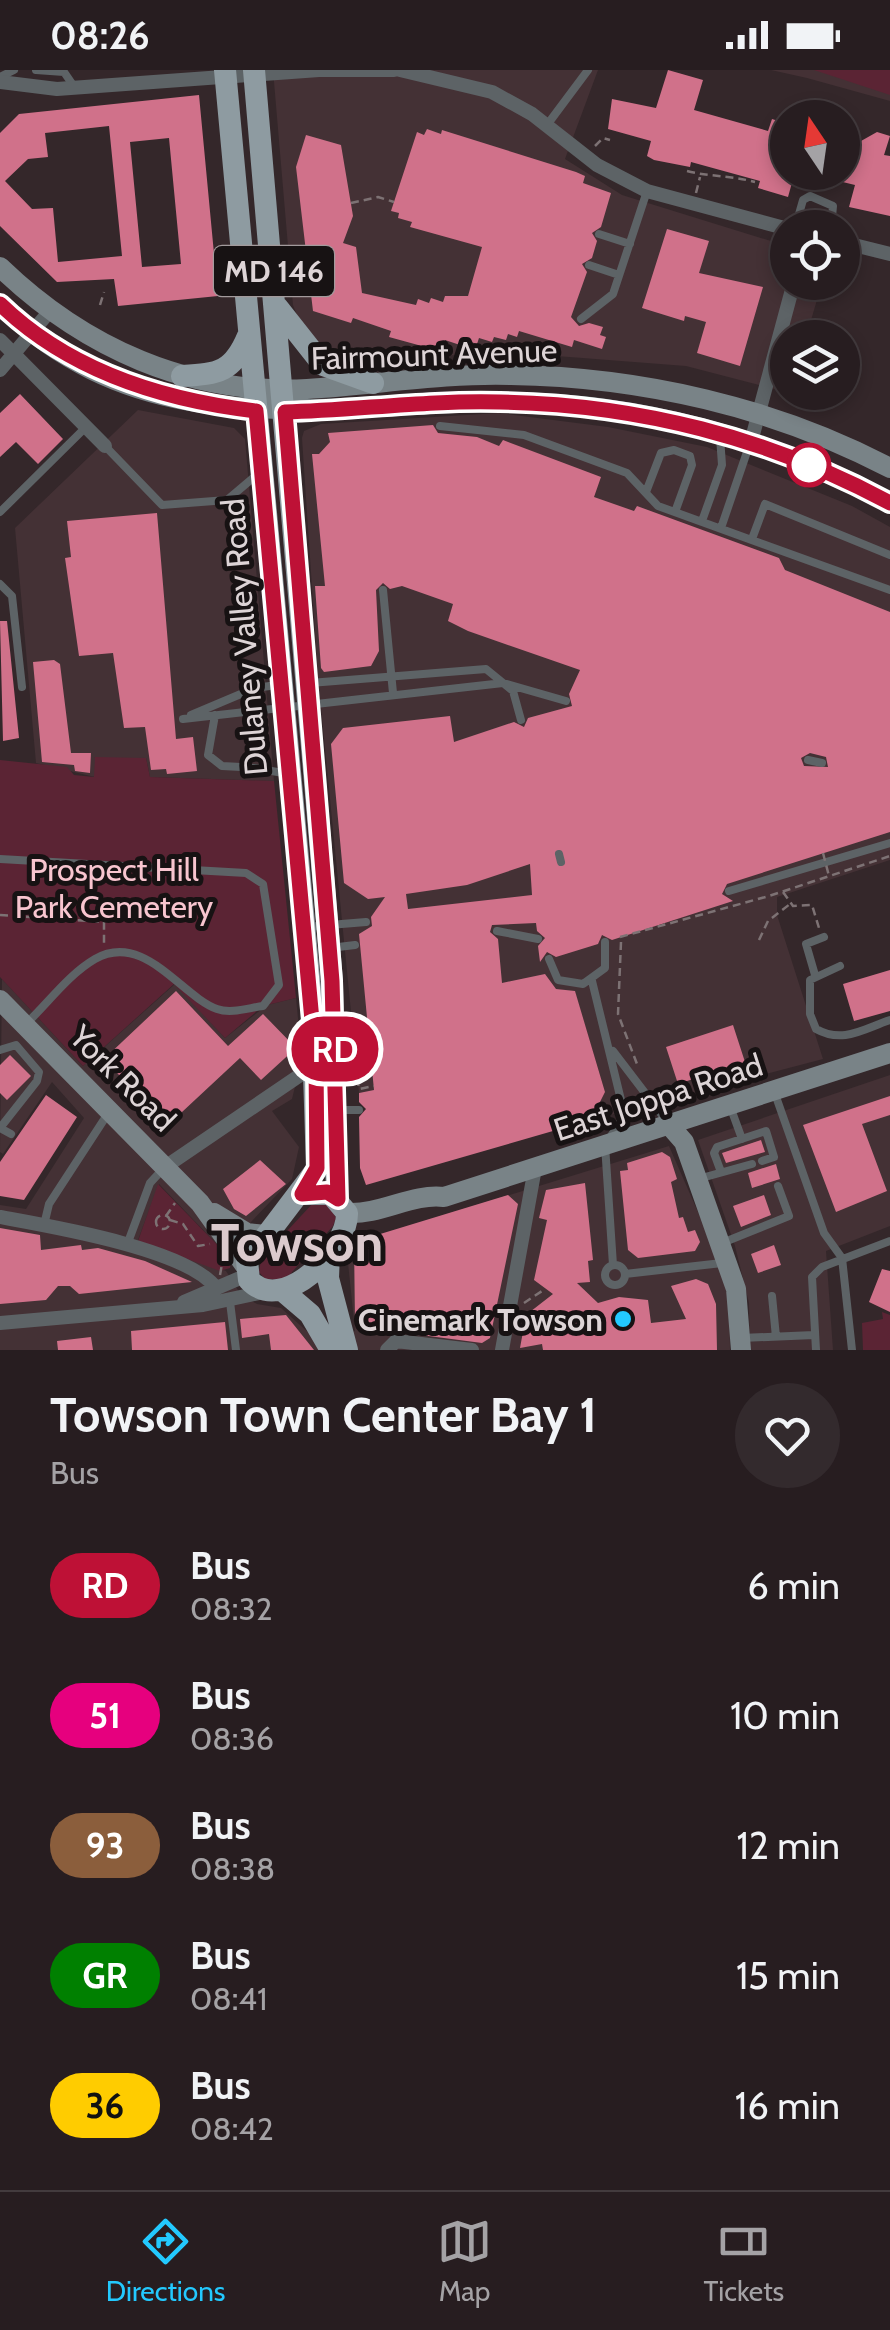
<!DOCTYPE html>
<html lang="en">
<head>
<meta charset="utf-8">
<style>
	body { margin:0; font-family:Cabin,sans-serif; background:#332a2d; color:#f1f3f6; height:100vh; display:flex; flex-direction:column; font-size:38px; white-space:nowrap }
	* { box-sizing:border-box; margin:0 }
	p { font-size:32px; color:#a4a2a5 }
	.icon { flex:none; width:55px; height:55px; fill:none; stroke:currentColor; stroke-width:2; stroke-linecap:round; stroke-linejoin:round }
	.map { position:relative; height:1280px; overflow:hidden }
	.drawer { display:flex; flex-direction:column; background:#271d20; flex:1 }
	.drawer>* { flex:none }
	.badge { padding:0 20px; border-radius:32px; font-size:35px; line-height:65px }
	.needle { width:65px; rotate:347deg }
	.fabs { position:absolute; left:770px; top:30px; display:grid; gap:20px }
	.fabs a { display:grid; place-items:center; width:90px; height:90px; border-radius:50%; background:#271d20; box-shadow:0 5px 15px #0003,0 0 0 2px #433b3e; font-size:50px }
	.map>.badge { position:absolute; translate:-50% -50%; box-shadow:0 0 0 5px #fff }
	.round { display:grid; place-items:center; flex:none; width:105px; height:105px; border-radius:52px; background:#332a2d }
	.summary { display:flex; align-items:center; justify-content:space-between; height:170px; padding:0 50px }
	h1 { font-size:48px; font-weight:800; line-height:75px }
	ul { padding:0; list-style:none }
	li { display:flex; align-items:center; gap:30px; height:130px; padding:0 50px }
	li div { flex:1 }
	li b { display:block; font-size:38px }
	li em { font-style:normal }
	li .badge { min-width:110px; font-weight:700; text-align:center }
	.status { display:flex; justify-content:space-between; align-items:center; height:70px; padding:0 50px; background:#271d20; direction:ltr }
	.status svg { height:28px; fill:currentColor }
	.tab-bar { display:flex; justify-content:space-around; align-items:center; height:140px; border-top:2px solid #433b3e; background:#271d20; font-size:28px; color:#a4a2a5 }
	.tab-bar a { display:grid; justify-items:center; gap:5px }
	.tab-bar .current { color:#23c9fe }
	.map>svg:first-child { display:block }
</style>
</head>
<body>
<div class="status"><b>08:26</b><svg viewBox="0 0 49 12"><path d="M0 12V9h3v3zM5 12V6h3v6zM10 12V3h3v9zM15 12V0h3v12zM26 1h20v11H26zM47 4h2v5h-2z"/></svg></div>
<div class="map">
<svg width="890" height="1280" viewBox="0 0 890 1280">
	<rect width="100%" height="100%" fill="#34272a"/>
	<path fill="#443135" d="M273 0H598L565 89 622 125 787 176 788 212 822 213 806 267 788 268 790 323 686 296 505 282 343 292 324 281 302 258 293 235Z
		M771 0H890V31L807 8Z
		M138 340 234 358 245 369 274 711 150 707 146 688 95 707 36 693 15 458Z
		M499 343 608 357 707 377 852 436 890 457V790L777 827V845L823 989 591 1050 605 1022 575 922 556 919 403 1015 359 1023 318 607 302 368 304 361 321 354Z
		M2 909 83 996 175 914 225 968 267 935 296 928 302 988 292 1029 272 1041 299 1077 292 1109 251 1152 231 1189 159 1114 138 1170 226 1201 241 1225 257 1234 281 1238 320 1273 355 1261 347 1183 353 1173 669 1076 719 1190 729 1224 730 1280H0V1135L26 1139 84 1048 52 1012 3 1084 0 1082Z
		M890 1005V1156L826 1181 833 1280H750L749 1233 735 1176 698 1070Z"/>
	<path fill="#5b2434" d="M814 0H890V25Z
		M95 687 146 688 150 707 274 711 296 928 263 936 225 968 174 914 83 996 0 907V690L67 697 74 705 94 707Z
		M158 1114 231 1189 230 1198 220 1201 138 1171Z
		M314 1132H327L336 1148 333 1156 285 1210 265 1209 259 1202 261 1189Z
		M882 1242 890 1245V1280H863L862 1253 883 1249Z"/>
	<path fill="#d0718a" fill-rule="evenodd" d="M668 0 703 10 694 40 768 61 772 49 788 54V102H795L788 127 758 118 760 111 691 92 690 97 654 90 647 86 651 71 608 59 612 29 656 38Z
		M199 25 218 226 118 236 114 209 57 212 0 156V63L19 44ZM109 56 122 186 58 192 53 138 32 139 5 111 28 89 48 87 45 63ZM169 68 181 194 142 197 130 72Z
		M427 59 441 64 442 60 576 102 585 106 583 113 611 123 601 157 592 163 597 171 592 188 582 194 587 202 571 247 579 256 589 253 603 257 600 265 606 267 602 279 574 270 572 277 519 261 517 267 508 264 506 270 494 267 492 272 479 268 477 274 465 270 463 276 445 270 443 276 429 278 389 267 391 261 353 248 351 253 313 241 296 97 306 65 341 75 353 146 343 173 356 177 362 223 416 235 418 229 429 233 431 228 443 232 445 226H468L482 177 410 157 412 152 398 148 399 143 391 141 417 62 424 65Z
		M877 62 890 66 884 85 890 86V146L849 137 855 115 818 106 842 102V67L861 71Z
		M667 159 709 171 699 203 763 217 740 296 697 283 706 252 685 246 684 251 642 238Z
		M20 324 63 369 38 394 16 372 0 387V343Z
		M433 355 438 363 477 367 499 376 503 370 601 407 594 427 634 441 637 436 779 488 785 500 890 542V762L727 814 722 824 733 831 612 870 602 865 598 874 556 887 547 882 540 892 538 876 545 868 537 861 536 853 492 855 490 862 498 869 502 913 545 904 556 919 575 921 605 1022 591 1050 366 1115 360 1098 359 1047 366 1039 359 1032V1023L374 1020 359 864 372 856 371 847 385 827 368 829 344 813 331 674 343 658 450 646 454 672 514 652 524 657 528 648 572 636 569 624 580 600 468 561 448 551 453 534 402 516 390 519 383 513 376 520 379 581 371 596 324 602 321 598 315 516H325L312 384H319L330 372 328 363ZM810 683 826 687 828 697 804 696 801 688ZM530 794 532 825 408 839 406 824 467 815Z
		M157 443 176 669 193 667 197 701 167 704 166 699 151 700 145 657 124 658 113 583 79 586 65 488 71 487 67 451Z
		M0 551H7L19 668 3 671Z
		M54 590 60 594 71 683H91L90 703 75 701 74 695 42 692 33 592Z
		M890 900V941L854 951 843 914Z
		M176 921 228 976 263 944 296 978 261 1010 240 988 167 1056 104 989Z
		M733 955 745 992 678 1014 666 977Z
		M10 985 31 1006 7 1030 0 1023V995Z
		M46 1025 77 1047 24 1130 0 1126V1092Z
		M890 1026V1045L862 1054 887 1121 836 1142 803 1055Z
		M761 1070 765 1082 726 1093 722 1083Z
		M662 1082 670 1087 677 1109 671 1112 679 1148 683 1147 688 1162 695 1160 700 1172 695 1181 638 1188 628 1180 620 1101 628 1100 627 1093Z
		M260 1090 286 1114 246 1146 234 1139 223 1119Z
		M776 1094 780 1109 752 1118 748 1103Z
		M585 1113 593 1190 588 1191 590 1212 577 1213 598 1233 619 1227 648 1230 651 1253 686 1249 671 1216 696 1209 708 1214 716 1234 717 1280H543L542 1274 520 1278 526 1245 553 1224 534 1210 547 1150 539 1148 546 1120Z
		M508 1125 518 1134 490 1268 482 1273 360 1257 355 1252 354 1172Z
		M764 1125 771 1145 741 1157 733 1136Z
		M0 1158 40 1165 41 1180 81 1175 82 1180 98 1178 145 1191 192 1212 79 1224 70 1216H58L46 1230 0 1234Z
		M774 1175 781 1195 758 1203 751 1184Z
		M882 1199 890 1201V1242L869 1232Z
		M286 1245 314 1280H271L269 1264 242 1268 240 1249Z
		M225 1252 228 1280H132L131 1261Z
		M91 1267 93 1280H58L57 1271Z"/>
	<g fill="none" stroke-linecap="round" stroke-linejoin="round">
		<path stroke="#7d7274" stroke-width="2.5" stroke-dasharray="8 5" stroke-linecap="butt" d="M595 76 603 68 610 70
			M687 101C710 107 729 105 755 112
			M696 123 700 107
			M351 133 378 127 394 132
			M100 235 104 222
			M783 822 793 836 812 835 819 858
			M0 845 104 852V875
			M620 867 769 826 890 786
			M759 870 768 851 790 834
			M621 872 618 944 637 994
			M352 999H356L359 1019 374 1016
			M660 1024 669 1033
			M156 1152a7 7 0 1 1 14 0a7 7 0 1 1-14 0Z
			M166 1146 175 1133
			M170 1150 183 1154 198 1176 210 1174
			M220 1205 222 1194
			M524 1233 542 1221"/>
		<path stroke="#5d6366" stroke-width="8" d="M36 0 64 2 75 18
			M0 7 14 0
			M547 55 588 0
			M795 158 803 130 810 126 833 136 831 158
			M599 164 630 174
			M589 195 619 205
			M581 249 613 224 647 121
			M440 356 524 365 627 403 658 436 890 520
			M105 376 162 435 227 430 259 403
			M646 422 661 383 674 380 690 386 692 395 675 442
			M0 442 86 357
			M702 451 722 395 720 367
			M721 458 749 376
			M752 469 765 434 890 485
			M0 514 12 526 22 617
			M383 520 393 623
			M310 613 486 599 513 621 521 650
			M191 645 255 618 277 615
			M215 645 208 685 222 696 241 697
			M183 649 503 613 566 631
			M808 690 822 693
			M254 698 289 704
			M559 784 561 792
			M0 789 246 803 263 814 279 915 263 936C248 938 231 944 217 939 181 926 144 861 95 889 69 904 48 933 27 953
			M729 821 890 773
			M305 857 366 852
			M497 861 538 869
			M330 878 355 875
			M549 889 558 910 583 914 605 898V872
			M840 896 810 910V944L816 959C843 974 863 959 890 950
			M815 905 806 874 824 867
			M592 911 622 1034 623 1048 605 1075 613 1195
			M0 980 16 975 39 1002 37 1011 0 1058 11 1064
			M613 981 668 1053
			M774 1021 824 1163 842 1188 852 1280
			M730 1036 742 1069
			M338 1040H359
			M721 1102 714 1083 717 1077 766 1061 774 1087 762 1091
			M698 1109 752 1094
			M44 1155 49 1134 107 1045
			M722 1173 789 1146 778 1116
			M127 1175 150 1113 162 1100
			M605 1205a10 10 0 1 1 20 0a10 10 0 1 1-20 0Z
			M625 1204 722 1193
			M772 1226 776 1267
			M230 1232 236 1280
			M741 1268 814 1265
			M816 1280 812 1207 822 1197 890 1171"/>
		<path stroke="#5d6366" stroke-width="14" d="M400 0 492 22 532 44 597 95 647 121 788 159
			M0 12 57 19 319 0H394
			M842 172 890 184
			M0 270 105 376
			M0 300 49 242
			M751 372 794 212
			M165 1097 315 995
			M0 1147C49 1156 188 1179 216 1218
			M184 1232 247 1205
			M0 1253 203 1235 264 1222
			M387 1280 396 1271 472 1280
			M502 1280 535 1098"/>
		<path stroke="#798387" stroke-width="20" d="M0 197C84 278 189 325 307 319 375 315 443 303 511 305 641 307 774 337 890 398
			M0 234C158 389 349 324 542 333 664 339 784 376 890 433
			M0 930 200 1133 246 1197
			M670 1056 684 1072 736 1219 741 1280
			M214 1143 247 1163 266 1165
			M347 1143C381 1145 412 1123 444 1127L890 983"/>
		<path stroke="#8e9ba1" stroke-width="22" d="M225 0 312 939 317 1099 247 1191 249 1210C282 1246 348 1180 347 1143L331 1124H302
			M254 0 332 911 337 1129
			M278 238 323 295 373 313
			M182 306C219 304 233 302 248 266
			M329 1183 328 1208 347 1280
			M283 1221 310 1244 331 1280"/>
		<path stroke="#7d7274" stroke-width="2.5" stroke-dasharray="8 5" stroke-linecap="butt" d="M823 783 829 806"/>
	</g>
	<g fill="none" stroke-linecap="round" stroke-linejoin="round">
		<defs>
			<path id="line" d="M0 234C69 301 161 330 256 341L316 994 317 1098 302 1124 327 1122 338 1129 332 911 285 342C357 340 428 330 500 332 637 334 770 368 890 433"/>
		</defs>
		<use href="#line" stroke="#fff" stroke-width="22"/>
		<use href="#line" stroke="#be1136" stroke-width="15"/>
	</g>
	<circle fill="#fff" stroke="#be1136" stroke-width="5" cx="809" cy="395" r="20"/>
	<circle fill="#23c9fe" stroke="#171213" stroke-width="4" cx="623" cy="1249" r="10"/>
	<g text-anchor="middle" dominant-baseline="central" stroke-width="10" stroke-linejoin="round" paint-order="stroke">
		<rect fill="#171213" stroke="#a29a9c" stroke-width="2.5" x="214" y="176" width="120" height="50" rx="8"/>
		<g font-size="30" font-weight="bold" fill="#ddd4d6">
			<text x="274" y="201">MD 146</text>
		</g>
		<g font-size="32" fill="#ddd4d6" stroke="#171213">
			<text transform="translate(434 284) rotate(-2)">Fairmount Avenue</text>
			<text transform="translate(244 567) rotate(-95)">Dulaney Valley Road</text>
			<text transform="translate(123 1008) rotate(45)">York Road</text>
			<text transform="translate(658 1027) rotate(-18)">East Joppa Road</text>
		</g>
		<g font-size="32" fill="#f8c5cf" stroke="#171213">
			<text x="114" y="799">Prospect Hill<tspan x="114" dy="37">Park Cemetery</tspan></text>
		</g>
		<g font-size="32" font-weight="bold" fill="#ddd4d6" stroke="#171213" text-anchor="end">
			<text x="603" y="1249">Cinemark Towson</text>
		</g>
		<g font-size="52" font-weight="bold" fill="#dbcacd" stroke="#171213">
			<text x="297" y="1172">Towson</text>
		</g>
	</g>
</svg>
<div class="fabs">
<a><svg class="needle" viewBox="-14 -14 28 28"><path d="M0-13l5 13h-10z" fill="#e53935"/><path d="M0 13l5-13h-10z" fill="#a4a2a5"/></svg></a>
<a><svg class="icon" aria-label="locate" viewBox="0 0 24 24"><circle cx="12" cy="12" r="6"/><path d="M12 2v4M12 18v4M2 12h4M18 12h4"/></svg></a>
<a><svg class="icon" aria-label="layers" viewBox="0 0 24 24"><path d="M12 4l9 5-9 5-9-5zM3 14l9 5 9-5"/></svg></a>
</div>
<b class="badge" style="left:335px;top:979px;background:#be1136;color:#fff">RD</b>
</div>
<section class="drawer">
<div class="summary"><div><h1>Towson Town Center Bay 1</h1><p>Bus</p></div><a class="round"><svg class="icon" aria-label="heart" viewBox="0 0 24 24"><path d="M12 20l-8-8c-3-5 5-10 8-4 3-6 11-1 8 4z"/></svg></a></div>
<ul>
<li><span class="badge" style="background:#be1136;color:#fff">RD</span><div><b>Bus</b><p>08:32</p></div><em>6 min</em></li>
<li><span class="badge" style="background:#e6007e;color:#fff">51</span><div><b>Bus</b><p>08:36</p></div><em>10 min</em></li>
<li><span class="badge" style="background:#8b5e3c;color:#fff">93</span><div><b>Bus</b><p>08:38</p></div><em>12 min</em></li>
<li><span class="badge" style="background:#008000;color:#fff">GR</span><div><b>Bus</b><p>08:41</p></div><em>15 min</em></li>
<li><span class="badge" style="background:#fc0;color:#111">36</span><div><b>Bus</b><p>08:42</p></div><em>16 min</em></li>
</ul>
</section>
<nav class="tab-bar">
<a class="current"><svg class="icon" aria-label="directions" viewBox="0 0 24 24"><path d="M12 3l9 9-9 9-9-9zM9 14v-3h6M13 9l2 2-2 2"/></svg>Directions</a>
<a><svg class="icon" aria-label="map" viewBox="0 0 24 24"><path d="M3 6l6-2 6 2 6-2v14l-6 2-6-2-6 2zM9 4v14M15 6v14"/></svg>Map</a>
<a><svg class="icon" aria-label="tickets" viewBox="0 0 24 24"><path d="M3 7h18v10H3zM15 7v10"/></svg>Tickets</a>
</nav>
</body>
</html>
